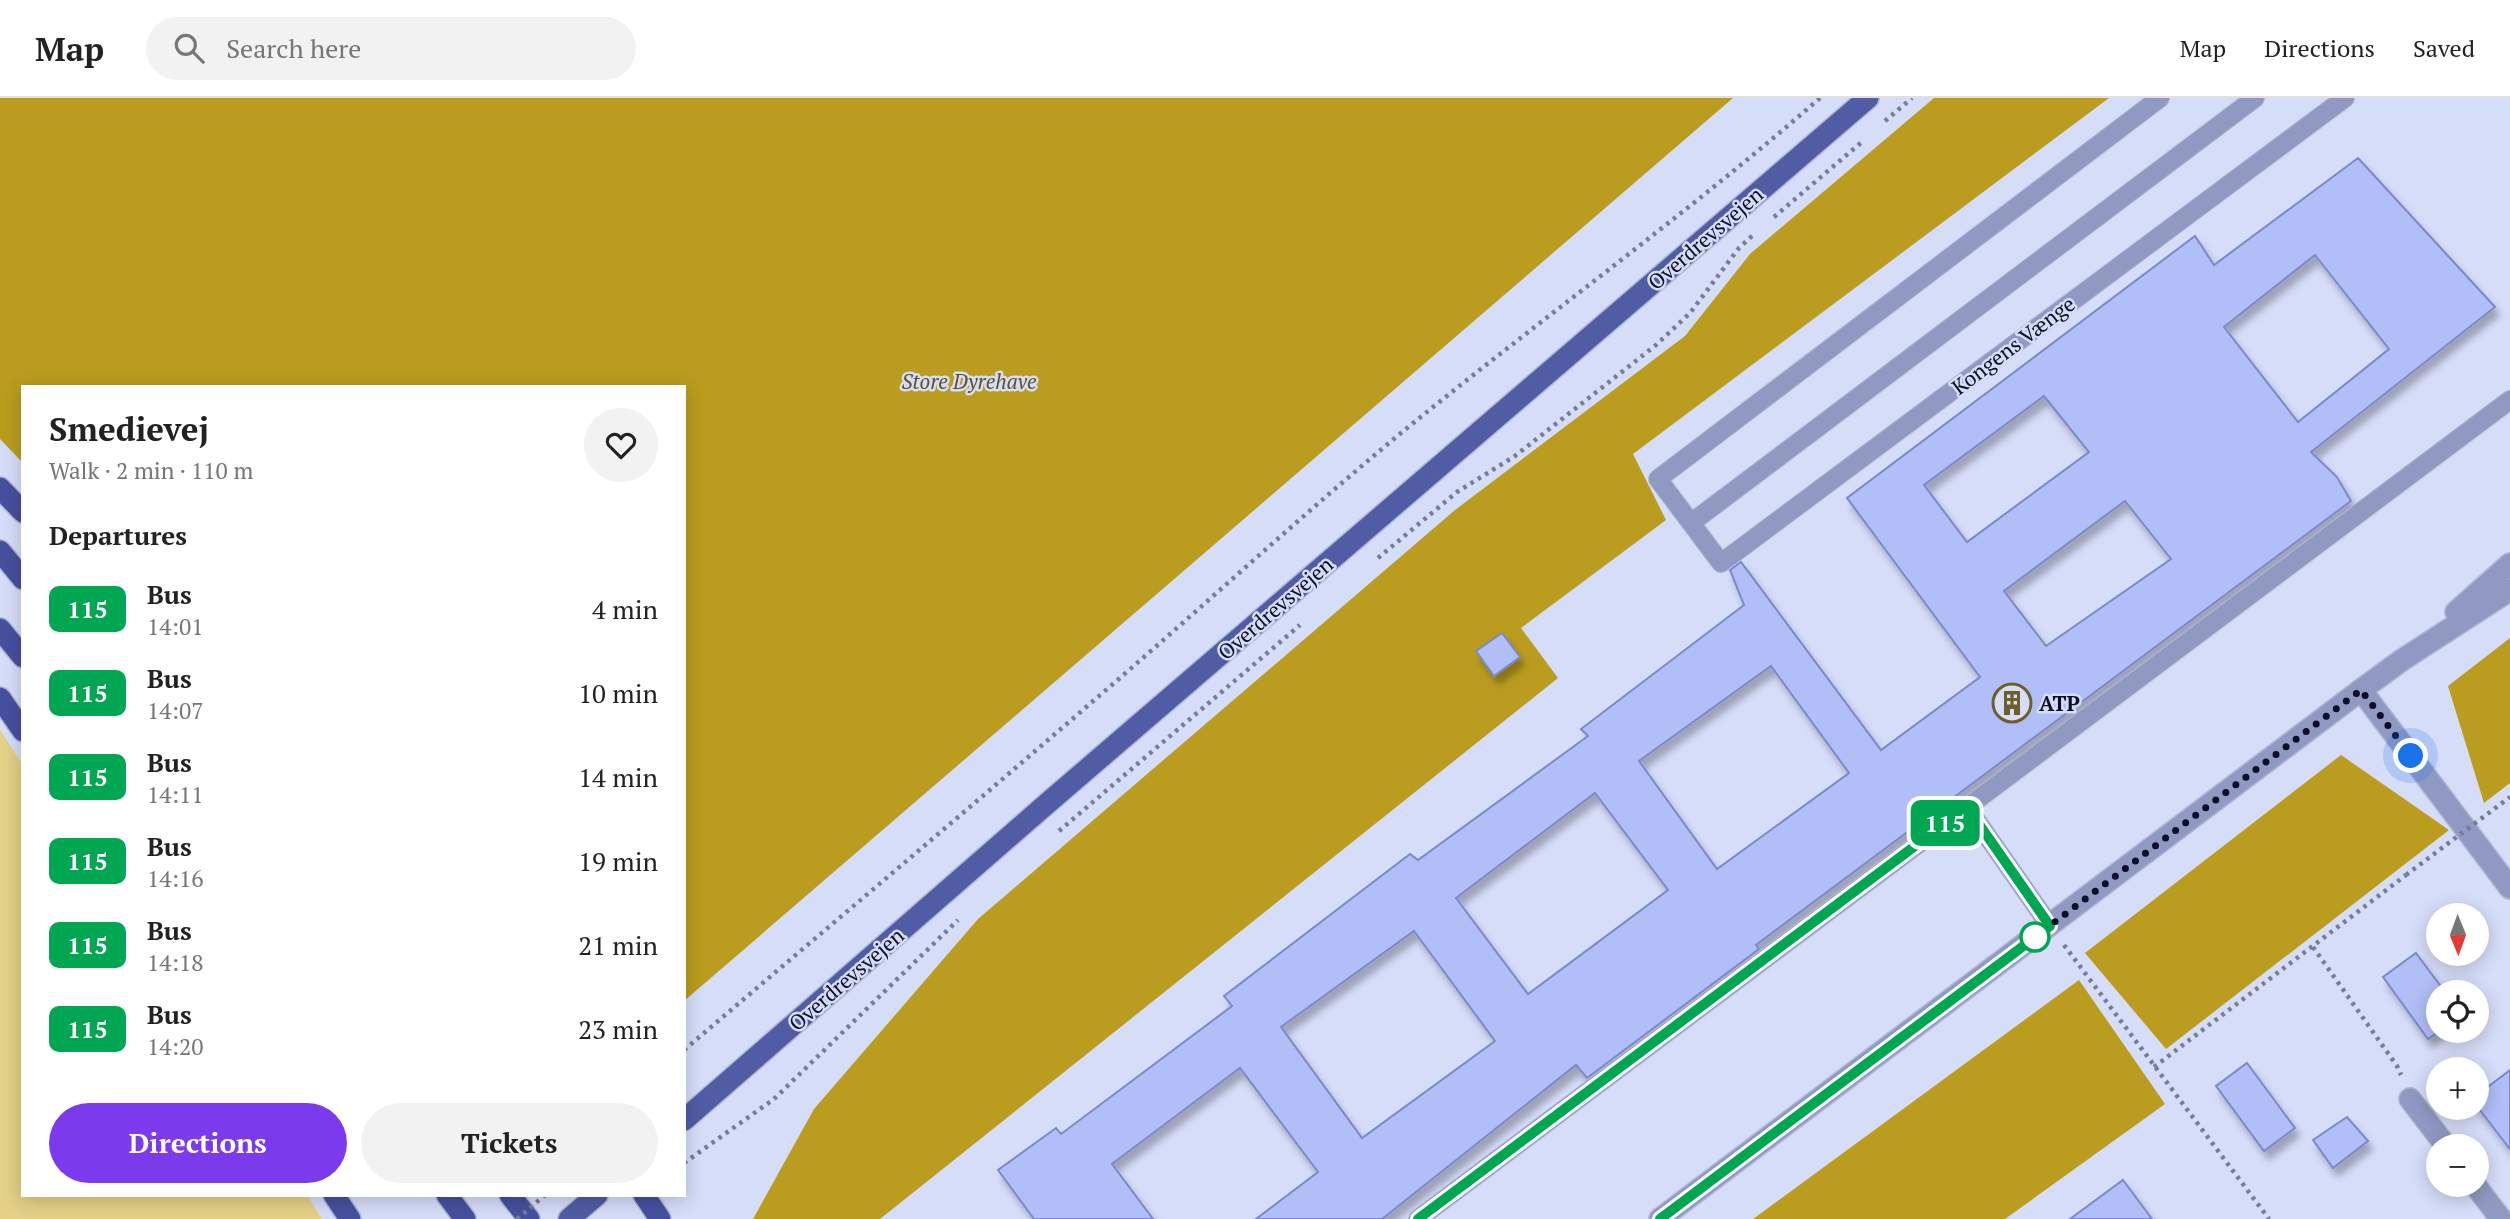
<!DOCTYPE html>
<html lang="en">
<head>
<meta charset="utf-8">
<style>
	body { margin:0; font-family:"PT Serif",serif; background:#f2f2f2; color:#222; height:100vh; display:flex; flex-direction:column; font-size:26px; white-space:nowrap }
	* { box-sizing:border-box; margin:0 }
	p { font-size:23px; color:#767676 }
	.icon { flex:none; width:38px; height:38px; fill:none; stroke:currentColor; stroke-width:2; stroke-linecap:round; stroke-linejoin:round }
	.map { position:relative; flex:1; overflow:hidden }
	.drawer { position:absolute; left:21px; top:287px; width:665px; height:812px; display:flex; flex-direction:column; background:#fff; border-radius:0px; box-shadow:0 4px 18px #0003 }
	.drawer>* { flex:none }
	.badge { padding:0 14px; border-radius:10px; font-size:24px; line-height:46px }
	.needle { width:46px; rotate:179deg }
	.fabs { position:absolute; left:2426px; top:805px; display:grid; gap:14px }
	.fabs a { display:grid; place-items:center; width:63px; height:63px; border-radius:50%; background:#fff; box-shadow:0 4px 18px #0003; font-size:35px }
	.you { position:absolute; width:35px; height:35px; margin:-18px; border:5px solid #fff; border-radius:50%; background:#1a73e8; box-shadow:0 0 0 10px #1a73e833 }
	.map>.badge { position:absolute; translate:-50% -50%; box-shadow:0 0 0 4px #fff }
	h2 { padding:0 28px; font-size:26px; line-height:63px }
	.round { display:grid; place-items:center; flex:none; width:74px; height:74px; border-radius:37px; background:#f2f2f2 }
	.summary { display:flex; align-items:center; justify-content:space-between; height:119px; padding:0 28px }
	h1 { font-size:33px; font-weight:700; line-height:52px }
	.cta { display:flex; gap:14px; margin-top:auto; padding:14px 28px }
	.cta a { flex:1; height:80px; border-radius:42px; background:#7c3aed; color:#fff; font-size:28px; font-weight:700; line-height:80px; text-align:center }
	.cta a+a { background:#f2f2f2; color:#222 }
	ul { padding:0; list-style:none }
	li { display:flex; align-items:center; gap:21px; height:84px; padding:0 28px }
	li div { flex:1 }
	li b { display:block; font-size:26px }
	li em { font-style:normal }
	li .badge { min-width:77px; font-weight:700; text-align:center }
	header { display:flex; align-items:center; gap:42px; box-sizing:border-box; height:98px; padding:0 35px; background:#fff; border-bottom:2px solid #e0e0e0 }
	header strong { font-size:33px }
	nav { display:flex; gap:38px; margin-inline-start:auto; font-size:24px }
	.search { width:490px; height:63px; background:#f2f2f2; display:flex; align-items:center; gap:18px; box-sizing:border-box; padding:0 24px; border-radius:38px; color:#767676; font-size:26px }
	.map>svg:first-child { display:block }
</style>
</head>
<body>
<header>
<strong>Map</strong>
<div class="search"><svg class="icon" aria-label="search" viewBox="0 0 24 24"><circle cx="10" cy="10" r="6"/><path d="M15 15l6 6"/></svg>Search here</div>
<nav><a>Map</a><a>Directions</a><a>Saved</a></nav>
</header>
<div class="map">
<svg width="2510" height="1121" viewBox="0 0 2510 1121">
	<defs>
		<filter id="shadow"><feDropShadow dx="4.5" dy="8" stdDeviation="3.5" flood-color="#0004"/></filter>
	</defs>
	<rect width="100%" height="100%" fill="#d6ddf9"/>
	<path fill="#e4d086" d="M0 632 23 667V1097H307L322 1121H0Z"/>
	<path fill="#ba9d1e" d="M0 0H1733L684 903V289H23V365L0 341Z
		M1934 0H2109L1633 356 1666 422 1521 530 1558 580 880 1121H753L814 1011 978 821 1455 412 1685 238 1750 156Z
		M2510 540V685L2484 705 2448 588Z
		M2341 657 2449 732 2166 951 2085 855Z
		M2079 882 2165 1006 2005 1121H1753Z"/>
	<path fill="#b1bef7" stroke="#7b88c9" stroke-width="2" fill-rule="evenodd" filter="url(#shadow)" d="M2358 60 2495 209 2311 354 2337 379 2351 403 1756 847 1759 851 1587 980 1576 967 1382 1121H1256L1318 1074 1240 970 1112 1066 1153 1121H1034L998 1072 1056 1030 1061 1036 1232 908 1224 898 1410 756 1418 762 1588 638 1581 631 1744 507 1730 472 1741 464 1881 652 1980 579 1847 400 2195 138 2214 167ZM2315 157 2389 251 2298 324 2224 229ZM2044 298 2089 354 1967 444 1924 387ZM2125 403 2171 461 2046 548 2004 493ZM1771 568 1849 675 1717 771 1639 663ZM1595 695 1668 792 1528 896 1456 800ZM1414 833 1495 943 1362 1040 1281 929Z
		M1502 535 1520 559 1494 578 1476 553Z
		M2416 855 2445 894H2438L2439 933 2428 941 2383 879Z
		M2247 965 2295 1030 2264 1053 2216 988Z
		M2510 972V1051L2476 1007V998Z
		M2347 1019 2368 1043 2333 1070 2313 1042Z
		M2123 1082 2152 1121H2070Z"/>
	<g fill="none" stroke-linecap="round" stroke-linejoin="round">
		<defs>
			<path id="service" d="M2160 0 1658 381 1721 465 2345 0
				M1691 425 2255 0
				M1967 709 2050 828
				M1418 1121 2510 302"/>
			<path id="minor" d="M2361 592 2510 790
				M2410 1001 2446 1048
				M2475 1087 2501 1121"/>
			<path id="tertiary" d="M2456 514 2510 466
				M1660 1121 2361 592 2402 562 2510 492"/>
			<path id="primary" d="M684 1022 1050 703 1868 0
				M569 1121 597 1097"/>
			<path id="trunk" d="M0 390 23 414
				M0 453 23 481
				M0 531 23 559
				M0 600 23 633
				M334 1097 350 1121
				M447 1097 465 1121
				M510 1097 529 1121
				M644 1097 660 1121"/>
		</defs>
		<use href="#service" stroke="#b2b8d3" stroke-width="20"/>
		<use href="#minor" stroke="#b2b8d3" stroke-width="24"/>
		<use href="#tertiary" stroke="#b2b8d3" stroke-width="24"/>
		<use href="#primary" stroke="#b2b8d3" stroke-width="24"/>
		<use href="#trunk" stroke="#b2b8d3" stroke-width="24"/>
		<path stroke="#777c97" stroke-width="4.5" stroke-dasharray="3.5 5" stroke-linecap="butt" d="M1885 23 1912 0
			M1774 119 1863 43
			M1378 460 1457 394 1515 358 1656 247 1690 215 1739 150 1754 136
			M1059 733 1300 527
			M2064 847 2269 1121
			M2313 849 2397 968 2401 977
			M684 952C820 836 957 721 1092 604 1196 515 1296 422 1401 335 1539 222 1685 118 1820 0
			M2154 969 2406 777
			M684 1065 774 1001 958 822"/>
		<use href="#service" stroke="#8f99c2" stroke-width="18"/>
		<use href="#minor" stroke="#8f99c2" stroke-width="21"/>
		<use href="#tertiary" stroke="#8f99c2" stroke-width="21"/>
		<use href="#primary" stroke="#515ca5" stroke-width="21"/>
		<use href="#trunk" stroke="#46509f" stroke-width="21"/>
		<path stroke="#777c97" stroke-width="4.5" stroke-dasharray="3.5 5" stroke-linecap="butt" d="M2406 777 2510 699
			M517 1121 545 1097"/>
	</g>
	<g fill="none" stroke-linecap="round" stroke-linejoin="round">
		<defs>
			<path id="line" d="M1418 1121 1967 709 2050 828 1660 1121"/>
		</defs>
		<use href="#line" stroke="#fff" stroke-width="16"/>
		<use href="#line" stroke="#00a651" stroke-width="10"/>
		<path stroke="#0c0f27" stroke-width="7" stroke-dasharray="0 12.6" d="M2035 839 2361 592 2411 658"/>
	</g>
	<defs>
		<symbol id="building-ring" viewBox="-11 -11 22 22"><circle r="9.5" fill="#d6ddf9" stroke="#6d5f2c" stroke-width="1.5"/><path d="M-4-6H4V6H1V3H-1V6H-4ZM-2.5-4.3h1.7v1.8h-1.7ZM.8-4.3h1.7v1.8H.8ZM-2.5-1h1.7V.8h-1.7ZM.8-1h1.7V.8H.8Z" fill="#6d5f2c"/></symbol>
	</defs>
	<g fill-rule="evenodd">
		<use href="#building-ring" x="1990" y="583" width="44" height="44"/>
	</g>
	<circle fill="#fff" stroke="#00a651" stroke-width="3.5" cx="2035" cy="839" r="14"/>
	<g text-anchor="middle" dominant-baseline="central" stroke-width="5" stroke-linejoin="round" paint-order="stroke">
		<g font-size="21" fill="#0c0f27" stroke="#d6ddf9">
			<text transform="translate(1705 140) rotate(-41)">Overdrevsvejen</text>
			<text transform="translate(2013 247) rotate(-37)">Kongens Vænge</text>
			<text transform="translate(1275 510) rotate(-41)">Overdrevsvejen</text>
			<text transform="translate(846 881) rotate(-41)">Overdrevsvejen</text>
		</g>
		<g font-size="21" font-style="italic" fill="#5e5223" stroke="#d6ddf9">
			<text x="969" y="283">Store Dyrehave</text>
		</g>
		<g font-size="21" font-weight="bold" fill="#0c0f27" stroke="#d6ddf9" text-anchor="start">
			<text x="2039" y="605">ATP</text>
		</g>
	</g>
</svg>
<div class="fabs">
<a><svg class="needle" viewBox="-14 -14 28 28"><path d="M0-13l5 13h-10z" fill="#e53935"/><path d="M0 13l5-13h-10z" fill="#767676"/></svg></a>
<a><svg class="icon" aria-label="locate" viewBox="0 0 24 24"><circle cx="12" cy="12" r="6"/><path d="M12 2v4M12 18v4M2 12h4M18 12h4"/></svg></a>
<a>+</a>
<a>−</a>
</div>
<div class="you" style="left:2411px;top:658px"></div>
<b class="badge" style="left:1945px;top:725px;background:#00a651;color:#fff">115</b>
<section class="drawer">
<div class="summary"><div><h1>Smedievej</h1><p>Walk · 2 min · 110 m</p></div><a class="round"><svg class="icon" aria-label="heart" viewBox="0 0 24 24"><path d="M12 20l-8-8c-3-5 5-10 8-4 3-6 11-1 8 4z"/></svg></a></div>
<h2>Departures</h2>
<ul>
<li><span class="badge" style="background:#00a651;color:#fff">115</span><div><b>Bus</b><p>14:01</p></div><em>4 min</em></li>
<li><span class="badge" style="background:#00a651;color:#fff">115</span><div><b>Bus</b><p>14:07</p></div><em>10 min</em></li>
<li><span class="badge" style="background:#00a651;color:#fff">115</span><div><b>Bus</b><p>14:11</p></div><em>14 min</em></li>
<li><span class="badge" style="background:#00a651;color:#fff">115</span><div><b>Bus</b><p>14:16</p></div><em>19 min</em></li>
<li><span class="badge" style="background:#00a651;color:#fff">115</span><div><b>Bus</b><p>14:18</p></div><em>21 min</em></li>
<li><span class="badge" style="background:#00a651;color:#fff">115</span><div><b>Bus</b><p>14:20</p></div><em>23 min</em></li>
</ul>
<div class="cta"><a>Directions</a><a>Tickets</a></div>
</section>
</div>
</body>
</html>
